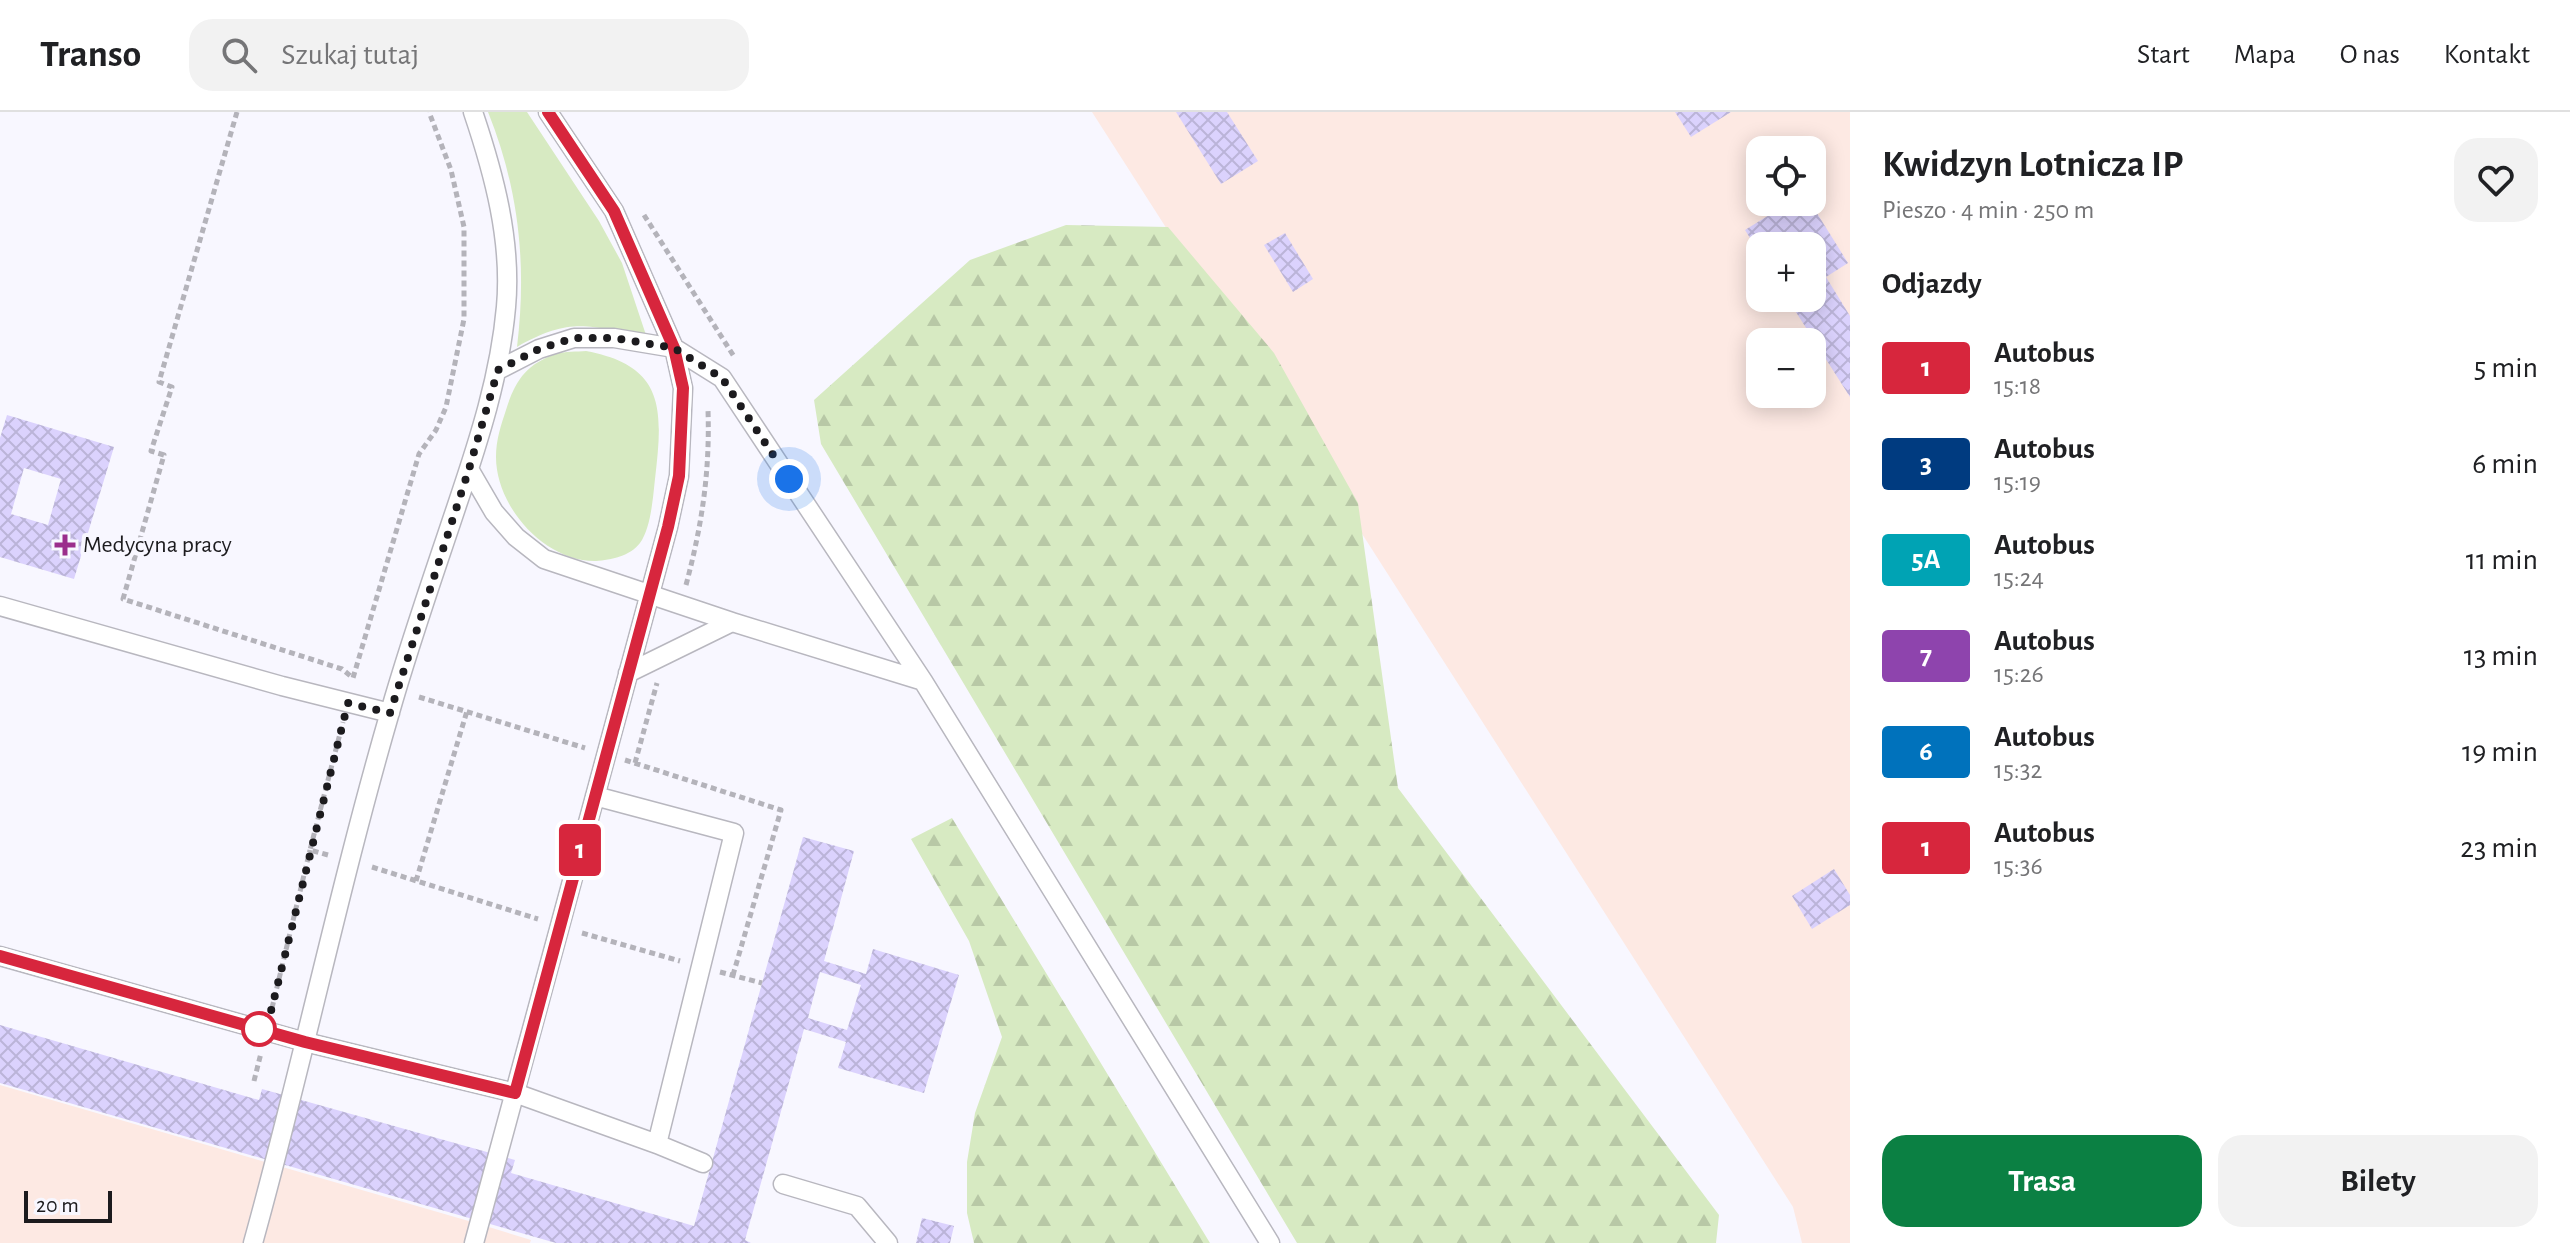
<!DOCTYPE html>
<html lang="pl">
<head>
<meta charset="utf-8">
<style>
	body { margin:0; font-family:"Alegreya Sans",sans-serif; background:#f2f2f2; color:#202124; height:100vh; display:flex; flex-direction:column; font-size:30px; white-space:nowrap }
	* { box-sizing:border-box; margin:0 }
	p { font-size:26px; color:#757577 }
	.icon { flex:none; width:44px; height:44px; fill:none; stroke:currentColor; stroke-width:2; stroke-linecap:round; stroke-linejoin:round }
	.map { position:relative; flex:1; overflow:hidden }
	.details { display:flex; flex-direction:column; background:#fff; width:720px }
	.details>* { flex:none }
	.badge { padding:0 16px; border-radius:6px; font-size:28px; line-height:52px }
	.fabs { position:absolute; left:1746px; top:24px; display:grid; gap:16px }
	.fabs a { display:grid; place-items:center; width:80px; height:80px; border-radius:16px; background:#fff; box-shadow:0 4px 20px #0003; font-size:40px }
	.scale { position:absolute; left:24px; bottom:20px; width:88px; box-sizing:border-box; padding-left:8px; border:4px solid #1c1b1e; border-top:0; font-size:22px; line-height:28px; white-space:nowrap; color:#1c1b1e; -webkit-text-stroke:6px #f8f7ff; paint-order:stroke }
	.you { position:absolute; width:40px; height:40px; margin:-20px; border:6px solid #fff; border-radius:50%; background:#1a73e8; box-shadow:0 0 0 12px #1a73e833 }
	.map>.badge { position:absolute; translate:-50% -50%; box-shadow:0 0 0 4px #fff }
	h2 { padding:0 32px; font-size:30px; line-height:72px }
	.round { display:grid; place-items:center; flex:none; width:84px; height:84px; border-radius:24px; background:#f2f2f2 }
	.head { display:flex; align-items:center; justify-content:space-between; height:136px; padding:0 32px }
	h1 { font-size:38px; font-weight:700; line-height:60px }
	.button { display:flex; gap:16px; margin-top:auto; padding:16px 32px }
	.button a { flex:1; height:92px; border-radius:24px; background:#0b8043; color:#fff; font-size:32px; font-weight:700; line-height:92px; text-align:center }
	.button a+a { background:#f2f2f2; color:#202124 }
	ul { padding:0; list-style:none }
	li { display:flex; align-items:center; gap:24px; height:96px; padding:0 32px }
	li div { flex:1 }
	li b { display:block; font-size:30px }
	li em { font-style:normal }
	li .badge { min-width:88px; font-weight:700; text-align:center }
	header { display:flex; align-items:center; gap:48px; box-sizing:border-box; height:112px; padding:0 40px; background:#fff; border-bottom:2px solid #e0e0e0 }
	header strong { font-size:38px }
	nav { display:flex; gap:44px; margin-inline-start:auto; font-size:28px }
	.search { width:560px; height:72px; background:#f2f2f2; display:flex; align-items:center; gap:20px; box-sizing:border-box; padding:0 28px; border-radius:24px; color:#757577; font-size:30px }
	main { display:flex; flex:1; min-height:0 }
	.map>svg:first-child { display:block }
</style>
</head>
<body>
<header>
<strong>Transo</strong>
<div class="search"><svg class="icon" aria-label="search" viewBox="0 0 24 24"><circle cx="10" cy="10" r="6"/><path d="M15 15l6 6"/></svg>Szukaj tutaj</div>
<nav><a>Start</a><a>Mapa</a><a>O nas</a><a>Kontakt</a></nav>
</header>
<main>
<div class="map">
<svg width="1850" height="1131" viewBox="0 0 1850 1131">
	<defs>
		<pattern id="forest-firs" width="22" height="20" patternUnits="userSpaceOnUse" patternTransform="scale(2)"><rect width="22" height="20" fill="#d7eac2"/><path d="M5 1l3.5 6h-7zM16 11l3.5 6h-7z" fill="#b8c8a6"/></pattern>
		<pattern id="building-cross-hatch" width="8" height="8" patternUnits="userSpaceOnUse" patternTransform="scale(2)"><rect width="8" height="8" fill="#dbd2fd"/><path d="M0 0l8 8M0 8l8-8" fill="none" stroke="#bbb4d8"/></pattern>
	</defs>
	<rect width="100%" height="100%" fill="#f8f7ff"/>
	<path fill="#fde9e3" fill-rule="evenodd" d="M1092 0H1850V1131H1802L1793 1095ZM1760 38H1812V90H1760ZM1760 134H1812V186H1760ZM1760 230H1812V282H1760Z
		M0 973 479 1112 531 1128 530 1131H0Z"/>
	<path fill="#d7eac2" d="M488 0H527L599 109 622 151 647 226C589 214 572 204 517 235 527 153 519 77 488 0Z
		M586 239C666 254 663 298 655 367 653 385 651 416 640 431 630 444 611 448 596 449 545 450 496 395 496 345 496 328 501 313 506 298 515 269 526 252 556 242 565 239 577 240 586 239Z"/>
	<path fill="url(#forest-firs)" d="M1066 113 1168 115 1274 241 1358 391 1398 676 1719 1103 1716 1131H1297L821 332 814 288 970 148Z
		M952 706 1210 1131H974L967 1101V1050L975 1001 1002 925 969 829 911 727Z"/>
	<path fill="url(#building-cross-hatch)" fill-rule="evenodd" d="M1176 0H1227L1258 49 1221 72Z
		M1675 0H1731L1691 25Z
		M1790 90H1810L1848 151 1826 165 1850 204V285L1787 186H1812V134H1760V142L1745 118Z
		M1285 121 1313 167 1293 180 1264 133Z
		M7 303 114 335 74 467 0 445V326ZM24 356 61 367 48 413 11 402Z
		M803 725 854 739 824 849 866 862 873 837 959 863 924 981 838 956 846 930 804 917 745 1128 751 1131H556L0 971V913L259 988 262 977 515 1048 511 1061 694 1114ZM820 860 861 873 847 918 808 906Z
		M1834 757 1850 783V793L1812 817 1792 784Z
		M922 1106 954 1114 950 1131H916Z"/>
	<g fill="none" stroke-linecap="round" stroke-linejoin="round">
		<defs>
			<path id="lane" d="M498 258 539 237 574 226H614L674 236 722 266 923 569 1270 1131
				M469 357 494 400 516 425 544 447 732 510 923 569
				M0 494 282 574 390 601
				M628 561 732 510
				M0 844 305 930 515 981 657 1032 734 721 595 684
				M657 1032 703 1051
				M783 1072 857 1094 888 1131
				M253 1131C302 955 339 775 390 600 410 530 434 462 457 393 479 328 500 263 506 195 512 129 494 62 473 0
				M474 1131 668 415 679 364 683 276 674 236 614 99 548 0"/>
		</defs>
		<use href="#lane" stroke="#b8b7bf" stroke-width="21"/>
		<path stroke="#b4b3ba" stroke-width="5" stroke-dasharray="6 4" stroke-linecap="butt" d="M237 0 159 270 172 275 151 339 164 343 123 487 342 557 353 566 419 342 436 318 446 295 464 207V115L451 58 429 0
			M644 103 735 246
			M686 473C702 413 710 360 708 298
			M419 585 585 636
			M625 648 781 698 733 863
			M635 651 657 571
			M328 743 310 738 343 610
			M372 755 538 807
			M416 769 467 599
			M582 821 680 849
			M720 860 762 871
			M272 896 310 738
			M254 969 261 941"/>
		<use href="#lane" stroke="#fff" stroke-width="18"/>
	</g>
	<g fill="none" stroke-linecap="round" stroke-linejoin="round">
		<defs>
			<path id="line" d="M0 844 305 930 515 981 668 415 679 364 683 276 674 236 614 99 548 0"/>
		</defs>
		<use href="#line" stroke="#fff" stroke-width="18"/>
		<use href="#line" stroke="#d7263d" stroke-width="12"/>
		<path stroke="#1c1b1e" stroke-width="8" stroke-dasharray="0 14.4" d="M259 917 266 919 348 591 390 601 469 357 498 258 539 237 574 226H614L674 236 722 266 789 367"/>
	</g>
	<path fill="#9b2d8c" stroke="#f8f7ff" stroke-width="3" d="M61 421h8v8h8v8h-8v8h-8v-8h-8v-8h8z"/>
	<circle fill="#fff" stroke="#d7263d" stroke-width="4" cx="259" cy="917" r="16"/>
	<g text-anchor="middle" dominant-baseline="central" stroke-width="8" stroke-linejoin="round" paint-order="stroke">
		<g font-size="24" fill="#1c1b1e" stroke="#f8f7ff" text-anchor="start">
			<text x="83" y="433">Medycyna pracy</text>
		</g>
	</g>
</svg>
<div class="fabs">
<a><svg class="icon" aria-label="locate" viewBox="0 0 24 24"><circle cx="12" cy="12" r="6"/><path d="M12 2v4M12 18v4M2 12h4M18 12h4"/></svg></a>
<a>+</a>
<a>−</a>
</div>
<div class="scale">20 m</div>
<div class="you" style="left:789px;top:367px"></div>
<b class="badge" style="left:580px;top:738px;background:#d7263d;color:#fff">1</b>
</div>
<section class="details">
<div class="head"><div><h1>Kwidzyn Lotnicza IP</h1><p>Pieszo · 4 min · 250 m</p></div><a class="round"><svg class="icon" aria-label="heart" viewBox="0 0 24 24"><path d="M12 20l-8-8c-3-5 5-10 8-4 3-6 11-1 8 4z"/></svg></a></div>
<h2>Odjazdy</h2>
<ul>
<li><span class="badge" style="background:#d7263d;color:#fff">1</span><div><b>Autobus</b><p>15:18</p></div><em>5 min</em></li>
<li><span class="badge" style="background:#003b80;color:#fff">3</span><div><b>Autobus</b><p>15:19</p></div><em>6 min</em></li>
<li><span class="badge" style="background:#00a3b4;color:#fff">5A</span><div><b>Autobus</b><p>15:24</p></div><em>11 min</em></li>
<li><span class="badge" style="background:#8e44ad;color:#fff">7</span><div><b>Autobus</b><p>15:26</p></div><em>13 min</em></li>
<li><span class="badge" style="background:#0072bc;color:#fff">6</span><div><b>Autobus</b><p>15:32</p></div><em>19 min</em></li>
<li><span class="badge" style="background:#d7263d;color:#fff">1</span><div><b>Autobus</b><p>15:36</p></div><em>23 min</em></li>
</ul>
<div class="button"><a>Trasa</a><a>Bilety</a></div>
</section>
</main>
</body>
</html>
